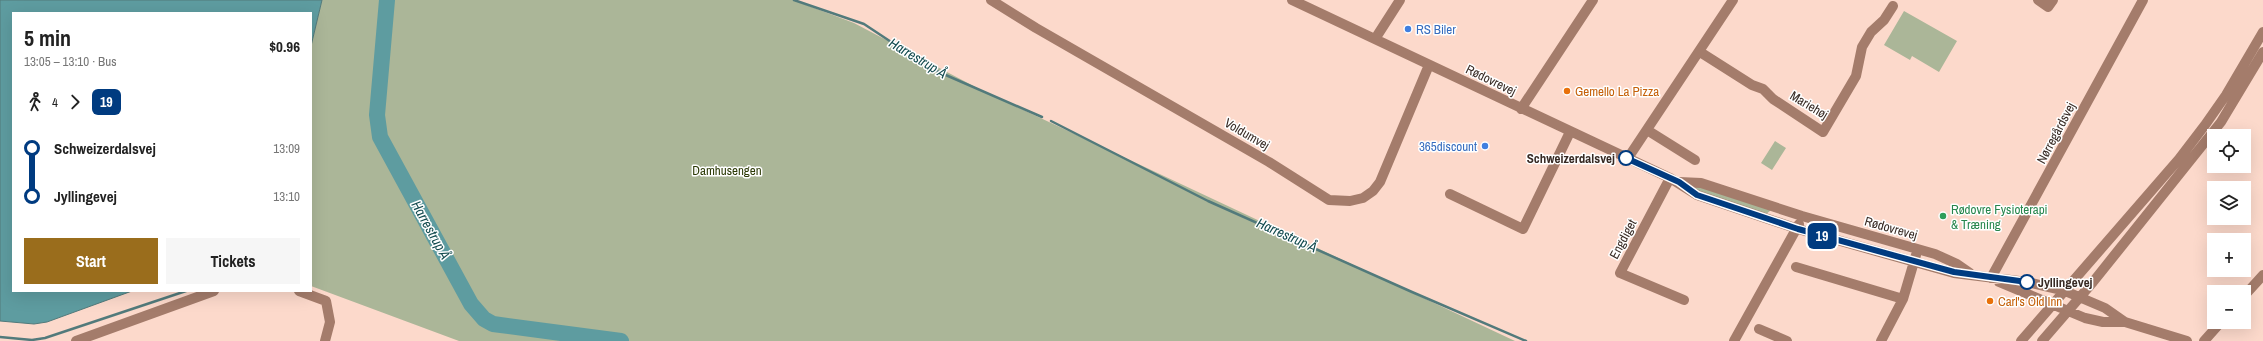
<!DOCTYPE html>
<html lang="en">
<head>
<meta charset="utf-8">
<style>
	body { margin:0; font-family:"Archivo Narrow",sans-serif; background:#f6f6f6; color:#222; height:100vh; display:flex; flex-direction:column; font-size:15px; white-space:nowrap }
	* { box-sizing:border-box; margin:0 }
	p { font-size:13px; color:#767676 }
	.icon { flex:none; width:22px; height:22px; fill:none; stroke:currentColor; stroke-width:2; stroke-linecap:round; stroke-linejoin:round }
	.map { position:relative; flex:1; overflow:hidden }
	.panel { position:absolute; left:12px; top:12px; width:300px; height:280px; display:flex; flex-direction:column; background:#fff; border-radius:0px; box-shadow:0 4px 16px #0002 }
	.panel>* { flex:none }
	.badge { padding:0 8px; border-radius:6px; font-size:14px; line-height:26px }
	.fabs { position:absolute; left:2207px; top:129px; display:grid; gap:8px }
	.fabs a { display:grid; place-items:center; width:44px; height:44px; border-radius:0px; background:#fff; box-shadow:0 4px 16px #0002; font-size:20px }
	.map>.badge { position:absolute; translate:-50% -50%; box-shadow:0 0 0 2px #fff }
	.legs { display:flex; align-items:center; gap:6px; height:44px; padding:0 12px; font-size:13px }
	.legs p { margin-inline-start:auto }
	.headline { display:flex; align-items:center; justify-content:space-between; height:68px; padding:0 12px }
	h1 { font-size:22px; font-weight:800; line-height:30px }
	.primary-button { display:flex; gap:8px; margin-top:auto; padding:8px 12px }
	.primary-button a { flex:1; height:46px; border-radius:0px; background:#9a6d1c; color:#fff; font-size:16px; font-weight:800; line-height:46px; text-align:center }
	.primary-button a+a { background:#f6f6f6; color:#222 }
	ul { padding:0 12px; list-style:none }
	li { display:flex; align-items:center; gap:14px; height:48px; font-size:15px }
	li i { display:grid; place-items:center; width:6px; height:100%; margin:0 5px; background:currentColor }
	li i::after { content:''; width:10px; height:10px; margin:-5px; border:3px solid; border-radius:50%; background:#fff }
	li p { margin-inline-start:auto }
	li:first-child i { background:linear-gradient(#0000 50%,currentColor 0) }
	li:last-child i { background:linear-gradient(currentColor 50%,#0000 0) }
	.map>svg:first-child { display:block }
</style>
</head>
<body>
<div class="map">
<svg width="2263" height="341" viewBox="0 0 2263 341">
	<rect width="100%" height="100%" fill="#fcd9cb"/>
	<path fill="#abb698" d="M322 0H793L854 23 983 91 1515 341H459L311 286V46Z
		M1904 11 1957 41 1939 72 1912 56 1910 60 1884 45Z
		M1775 141 1786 148 1772 170 1761 163Z
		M1690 184 1771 210 1764 216 1703 195Z"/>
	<path fill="#5e9ca0" stroke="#527a7b" d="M0 0H322L311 46V13H13V291H132L47 322 34 324 0 321Z"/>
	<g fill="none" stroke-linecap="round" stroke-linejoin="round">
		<path stroke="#527a7b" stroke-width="2.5" d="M794 0 864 24 932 69 1042 117
			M1051 121 1208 201 1412 292 1526 341
			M0 337 32 340 45 338 186 291"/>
		<path stroke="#5e9ca0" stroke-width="16" d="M387 0 377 115 380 137 471 304 484 319 493 324 621 341"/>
		<path stroke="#a47c6b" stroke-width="10" d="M991 0 1036 28 1269 162 1329 200 1350 201 1363 198 1373 191 1380 182 1429 65
			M1292 0 1670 178 1697 195 1798 229 1954 273 2027 282 2065 291 2105 308 2125 322 2187 341
			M2038 0 2048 7 2053 0
			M1375 39 1400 0
			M1700 52 1752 85 1763 89 1773 99 1823 132 1856 76 1862 47 1871 32 1884 20 1893 6
			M1521 109 1593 0
			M1647 130 1695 160
			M1628 158 1733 0
			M1670 178 1620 273 1684 300
			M1679 182 1701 183 1802 216 1935 254 1957 264 1970 273
			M1450 194 1523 229 1570 132
			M1796 267 1903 299
			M1991 278 2143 0
			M1999 282 2085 318 2103 322H2125
			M299 291 326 301 330 322 325 341
			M2244 296 2263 275
			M1759 329 1787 341
			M76 341 214 291
			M1734 341 1799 224
			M1881 341 1903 299 1916 255
			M2021 341 2179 159 2205 125 2226 95 2263 32
			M2042 341 2093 282 2221 122 2263 52
			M2204 341 2221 322"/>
	</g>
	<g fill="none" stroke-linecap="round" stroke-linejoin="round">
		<defs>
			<path id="line-1" d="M1626 158 1679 182 1697 195 1798 229 1954 272 2027 282"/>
		</defs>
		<use href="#line-1" stroke="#fff" stroke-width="9"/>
		<use href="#line-1" stroke="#003b80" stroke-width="6"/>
	</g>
	<g fill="#3f7fe0" stroke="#fff" stroke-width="1.5">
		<circle cx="1408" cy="29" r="4"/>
		<circle cx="1485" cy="146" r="4"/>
	</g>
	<g fill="#e8710a" stroke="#fff" stroke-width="1.5">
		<circle cx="1567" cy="91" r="4"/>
		<circle cx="1990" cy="301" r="4"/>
	</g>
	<g fill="#fff" stroke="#003b80" stroke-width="2">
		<circle cx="1626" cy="158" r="7"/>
		<circle cx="2027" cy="282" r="7"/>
	</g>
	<circle fill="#2e9e5b" stroke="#fff" stroke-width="1.5" cx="1943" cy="216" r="4"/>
	<g text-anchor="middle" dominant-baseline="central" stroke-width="3" stroke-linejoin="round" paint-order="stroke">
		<g font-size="13" fill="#366cbe" stroke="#fff" text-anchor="start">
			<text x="1416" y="29">RS Biler</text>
			<text x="1477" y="146" text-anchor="end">365discount</text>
		</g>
		<g font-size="13" fill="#372a24" stroke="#fff">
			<text transform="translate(1491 80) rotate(26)">Rødovrevej</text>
			<text transform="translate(1809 105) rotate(31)">Mariehøj</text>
			<text transform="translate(2056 133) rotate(-62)">Nørregårdsvej</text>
			<text transform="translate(1247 134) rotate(30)">Voldumvej</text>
			<text transform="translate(1891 228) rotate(16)">Rødovrevej</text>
			<text transform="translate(1623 239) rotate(-62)">Engdiget</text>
		</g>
		<g font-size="13" fill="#c56008" stroke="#fff" text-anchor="start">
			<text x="1575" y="91">Gemello La Pizza</text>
			<text x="1998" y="301">Carl's Old Inn</text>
		</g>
		<g font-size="13" font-weight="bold" fill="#372a24" stroke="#fff" text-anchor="end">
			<text x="1615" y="158">Schweizerdalsvej</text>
			<text x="2038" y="282" text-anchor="start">Jyllingevej</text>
		</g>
		<g font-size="13" fill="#2c3a06" stroke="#fff">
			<text x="727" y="170">Damhusengen</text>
		</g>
		<g font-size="13" fill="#27864d" stroke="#fff" text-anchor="start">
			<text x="1951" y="209">Rødovre Fysioterapi<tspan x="1951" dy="15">&amp; Træning</tspan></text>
		</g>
		<g font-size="14" font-style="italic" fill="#124a4e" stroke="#fff">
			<text transform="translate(918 58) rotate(31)">Harrestrup Å</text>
			<text transform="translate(431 230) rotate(61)">Harrestrup Å</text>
			<text transform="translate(1287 235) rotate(24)">Harrestrup Å</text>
		</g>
	</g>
</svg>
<div class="fabs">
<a><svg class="icon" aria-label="locate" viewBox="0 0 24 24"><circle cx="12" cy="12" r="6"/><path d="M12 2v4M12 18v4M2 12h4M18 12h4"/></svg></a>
<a><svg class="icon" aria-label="layers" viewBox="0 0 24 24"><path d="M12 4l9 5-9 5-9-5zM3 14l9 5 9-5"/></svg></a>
<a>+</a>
<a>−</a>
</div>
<b class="badge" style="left:1822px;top:236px;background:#003b80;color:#fff">19</b>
<section class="panel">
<div class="headline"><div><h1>5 min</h1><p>13:05 – 13:10 · Bus</p></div><b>$0.96</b></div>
<div class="legs"><svg class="icon" aria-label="walk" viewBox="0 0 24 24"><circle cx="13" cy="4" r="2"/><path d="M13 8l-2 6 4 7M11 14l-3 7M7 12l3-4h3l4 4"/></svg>4<svg class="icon" aria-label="forward" viewBox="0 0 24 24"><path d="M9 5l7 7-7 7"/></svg><b class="badge" style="background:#003b80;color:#fff">19</b></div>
<ul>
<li><i style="color:#003b80"></i><b>Schweizerdalsvej</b><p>13:09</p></li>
<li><i style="color:#003b80"></i><b>Jyllingevej</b><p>13:10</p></li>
</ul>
<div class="primary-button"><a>Start</a><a>Tickets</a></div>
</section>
</div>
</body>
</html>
